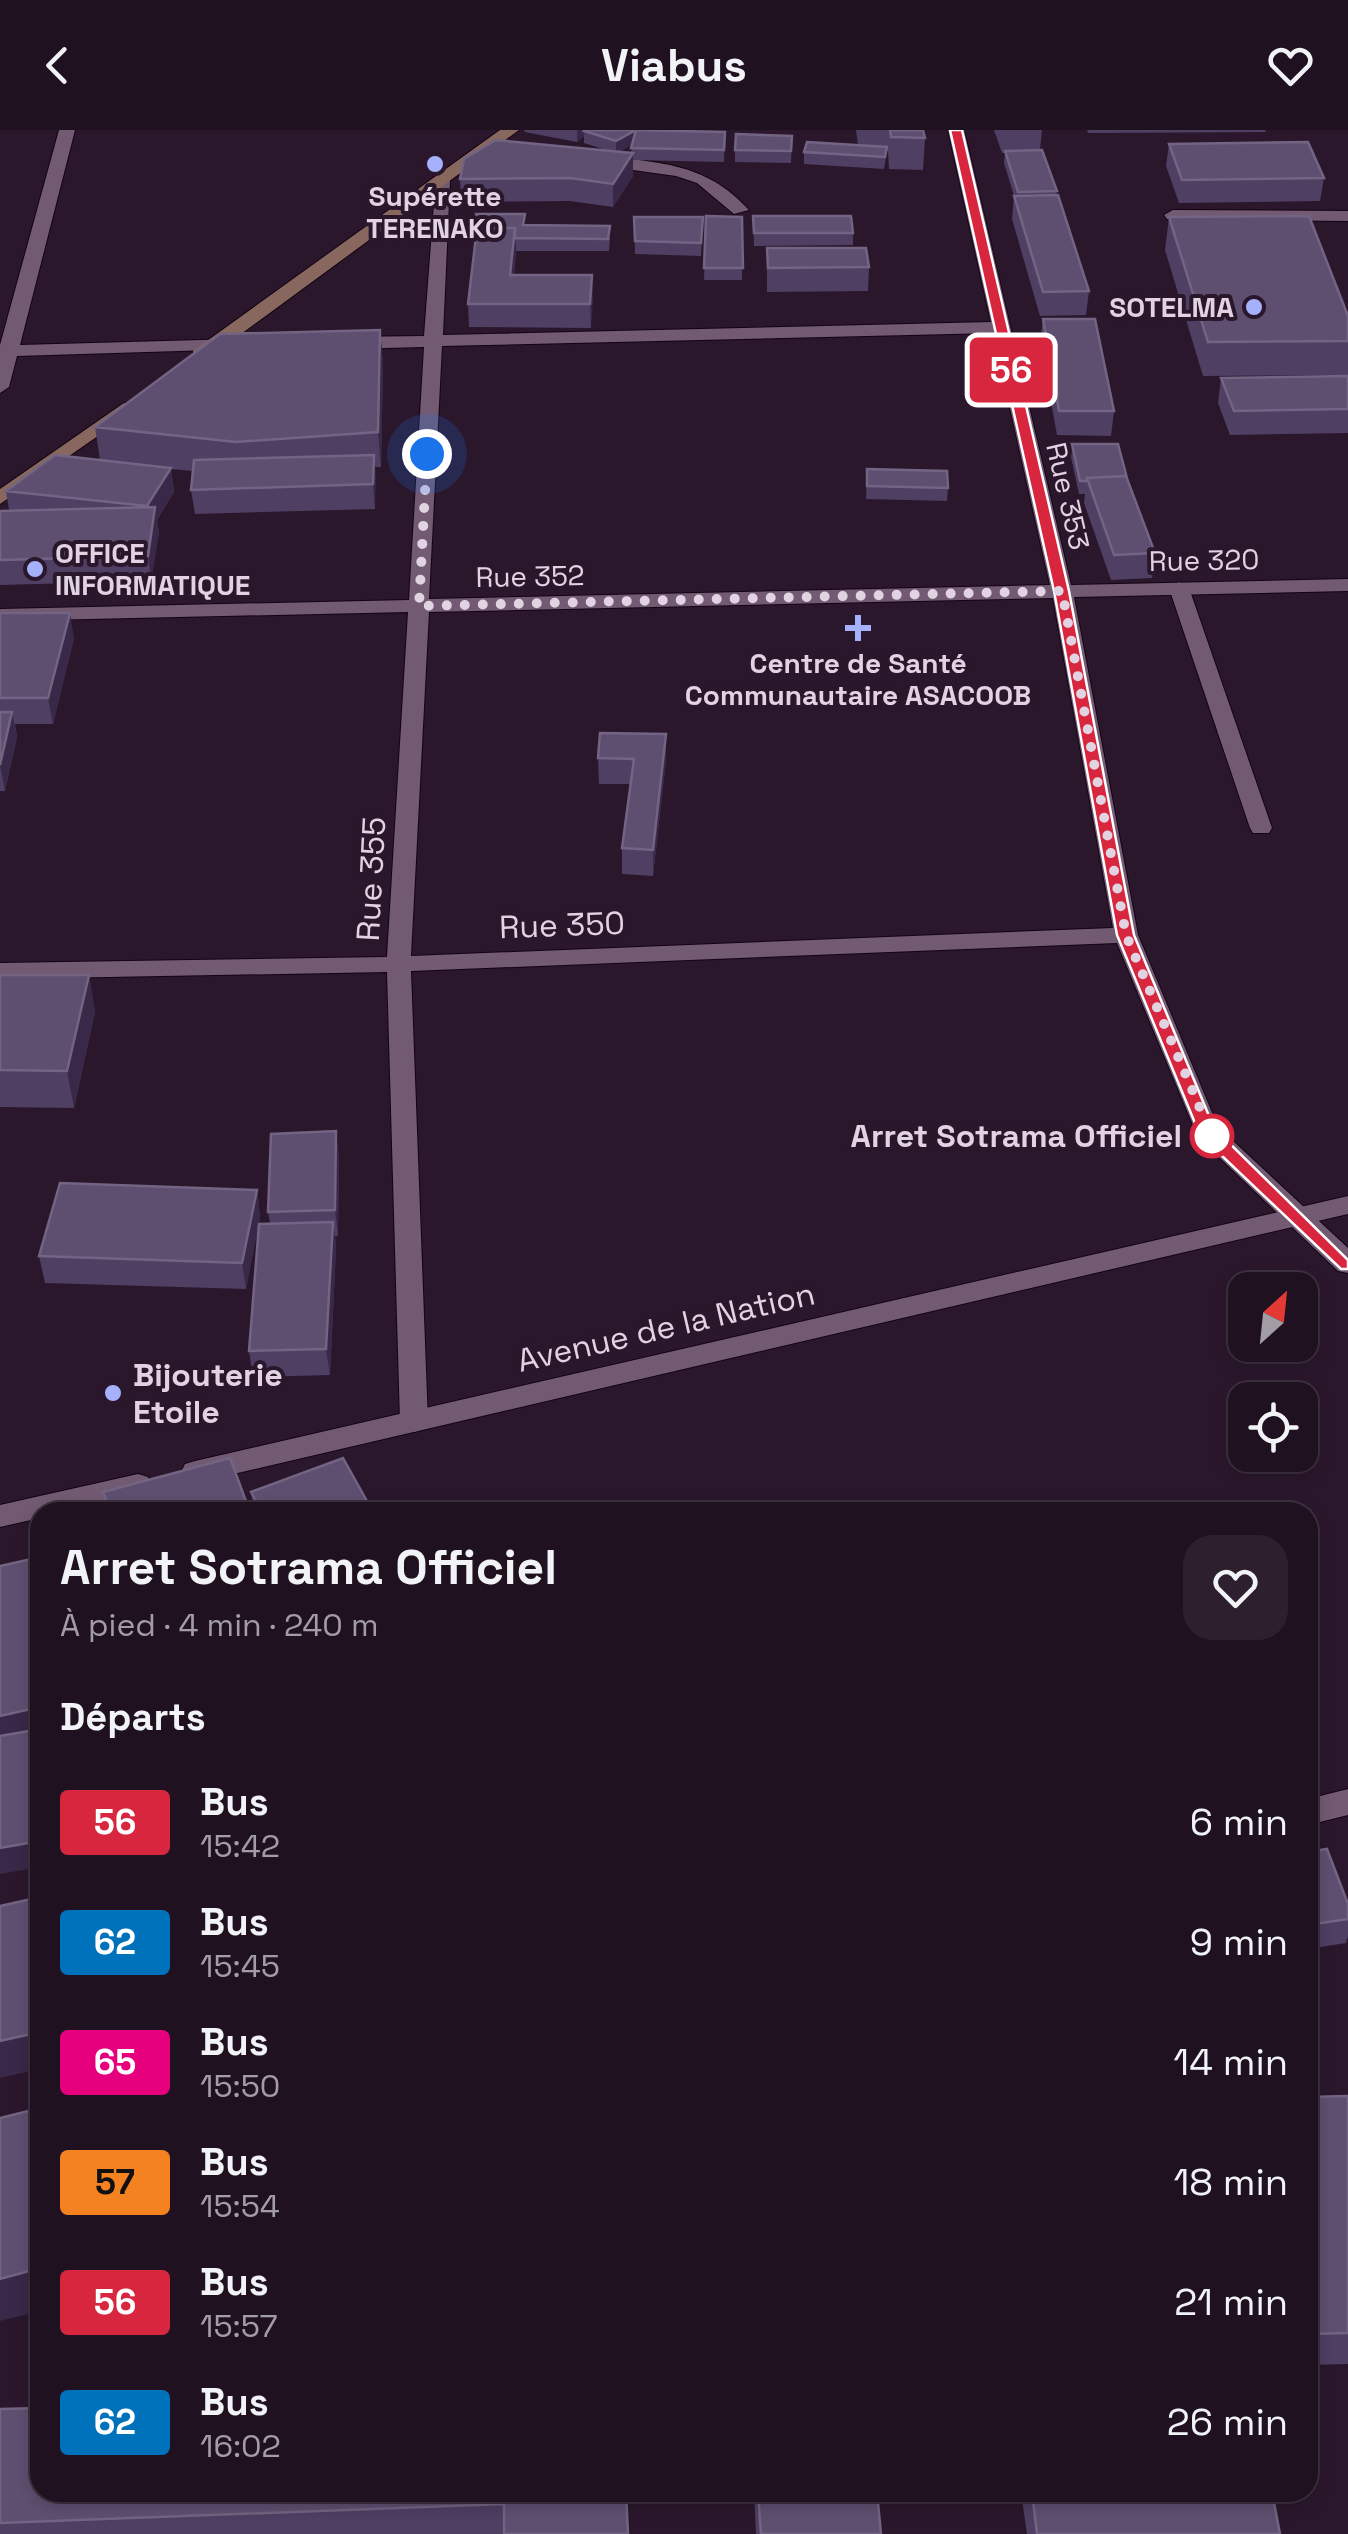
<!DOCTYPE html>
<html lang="fr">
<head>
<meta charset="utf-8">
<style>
	body { margin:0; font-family:"Space Grotesk",sans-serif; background:#2d1f2e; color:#f1f3f6; height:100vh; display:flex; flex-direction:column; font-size:38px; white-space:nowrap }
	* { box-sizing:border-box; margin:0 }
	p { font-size:32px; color:#a29da5 }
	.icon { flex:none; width:55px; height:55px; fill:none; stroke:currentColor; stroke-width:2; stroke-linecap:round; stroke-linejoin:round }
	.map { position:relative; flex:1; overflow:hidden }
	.drawer { position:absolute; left:30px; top:1372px; width:1288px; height:1000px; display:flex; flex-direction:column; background:#201121; border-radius:30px; box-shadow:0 5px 15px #0003,0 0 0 2px #3d313f }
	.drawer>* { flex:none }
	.badge { padding:0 20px; border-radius:8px; font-size:35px; line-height:65px }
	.needle { width:65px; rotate:27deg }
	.tools { position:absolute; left:1228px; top:1142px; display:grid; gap:20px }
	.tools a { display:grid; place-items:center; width:90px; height:90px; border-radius:20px; background:#201121; box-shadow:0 5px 15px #0003,0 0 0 2px #3d313f; font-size:50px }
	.you { position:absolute; width:50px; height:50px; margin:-25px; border:8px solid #fff; border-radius:50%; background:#1a73e8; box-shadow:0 0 0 15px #1a73e833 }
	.map>.badge { position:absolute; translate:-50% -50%; box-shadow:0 0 0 5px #fff }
	h2 { padding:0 30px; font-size:38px; line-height:90px }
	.round { display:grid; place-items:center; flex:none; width:105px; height:105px; border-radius:30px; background:#2d1f2e }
	.summary { display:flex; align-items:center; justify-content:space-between; height:170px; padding:0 30px }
	h1 { font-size:48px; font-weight:700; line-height:75px }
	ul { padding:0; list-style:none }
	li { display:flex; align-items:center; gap:30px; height:120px; padding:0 30px }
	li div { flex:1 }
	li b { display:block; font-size:38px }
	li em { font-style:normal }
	li .badge { min-width:110px; font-weight:700; text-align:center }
	header { display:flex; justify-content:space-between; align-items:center; height:130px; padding:0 30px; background:#201121; font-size:45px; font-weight:700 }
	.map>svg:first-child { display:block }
</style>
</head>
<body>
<header><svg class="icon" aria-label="back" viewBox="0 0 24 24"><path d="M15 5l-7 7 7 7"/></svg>Viabus<svg class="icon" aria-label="heart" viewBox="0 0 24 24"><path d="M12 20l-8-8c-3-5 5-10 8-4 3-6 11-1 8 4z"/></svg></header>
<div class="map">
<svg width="1348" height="2404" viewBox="0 0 1348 2404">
	<rect width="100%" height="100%" fill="#2b172c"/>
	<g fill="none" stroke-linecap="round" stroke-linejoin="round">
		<defs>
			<path id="service" d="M596 25C656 33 705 31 749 80L734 84 697 53 676 46 590 34 588 30Z
				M1173 80 1348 81V91L1167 89 1164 85Z
				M1179 452 1189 458 1272 698 1269 703H1253L1250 698 1169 458Z"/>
			<path id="minor" d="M59 0H75L20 215 238 209 244 211V219L17 226 9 257 0 263V215Z
				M948 0H964L1071 455 1348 449V461L1074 467 1138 805 1218 997 1348 1118V1143L1338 1141 1198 1007 1117 813 411 841 428 1292 424 1299 414 1302 404 1299 400 1292 387 842 0 849V833L387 827 408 482 0 491V479L409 470 424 217 346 219 337 213 346 207 424 206 436 47 450 51 443 205 991 192ZM993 203 1050 455 429 469 442 216ZM1053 468 1113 798 411 826 429 482Z
				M1348 1659V1685L1308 1695V1669Z"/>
			<path id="tertiary" d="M1348 1066V1084L195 1353 185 1350 181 1342 185 1334 195 1331Z
				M138 1344 148 1347 152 1355 148 1363 65 1382H40V1388L0 1397V1375Z"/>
			<path id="secondary" d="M500 0H519L207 229H193V221Z
				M124 273 131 275V283L0 374V359Z"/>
		</defs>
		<use href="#service" stroke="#130314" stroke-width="2"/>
		<use href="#minor" stroke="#130314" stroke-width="2"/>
		<use href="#tertiary" stroke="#130314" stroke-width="2"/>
		<use href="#secondary" stroke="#130314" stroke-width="2"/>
		<use href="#service" fill="#725a73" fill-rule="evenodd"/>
		<use href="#minor" fill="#725a73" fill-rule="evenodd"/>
		<use href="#tertiary" fill="#725a73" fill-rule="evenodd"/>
		<use href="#secondary" fill="#88685e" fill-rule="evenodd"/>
	</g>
	<path fill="#4e3f63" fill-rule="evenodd" d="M524 0H643L725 2 724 32 633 30V46L613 77 570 71 461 72 460 49 609 21 584 13V6L577 12 525 2ZM632 14 631 23 619 22Z
		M856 0H923L925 8 923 40 889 39 888 21 887 20 884 39 804 34V22L858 15Z
		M994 0H1042L1040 20 1057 61 1056 65 1089 161 1086 185 1040 186 1012 89 1014 66 1004 33 1005 23H1002Z
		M1087 0H1266L1265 2 1088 3Z
		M792 6 791 33 735 32V20Z
		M1169 14 1324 48 1320 71 1179 73 1166 36Z
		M706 86 742 87V150H704Z
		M753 86 853 103V115L754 116Z
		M634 87H703L701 126 635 124Z
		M1169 87 1348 186V245L1203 246 1165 120Z
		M474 95H525L610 108 609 121H516L514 145H592L591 198 469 197 468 174 475 107Z
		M767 118 869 137 868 161 767 162Z
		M1043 189 1114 281 1111 306 1057 305 1040 212Z
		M380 200 383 233 381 337H375V379L195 384 191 360 193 341 171 339 174 362 157 390 159 402 151 451 0 455V380H9L6 361 100 330 95 297Z
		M1348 246V303L1230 305 1218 273 1221 248Z
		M1072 314 1127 348 1155 423 1152 448 1111 450 1084 373 1085 364H1079L1071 327Z
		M867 339 948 358 947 371 866 369Z
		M0 483 74 508 53 594H15L17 607 5 661H0Z
		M666 604V630L653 746 622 744V718L631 654H599L598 628Z
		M0 845H89L95 882 74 978 0 977Z
		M336 1001 339 1028 338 1106H335L336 1118 330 1245 253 1247 249 1221 270 1093 268 1082Z
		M257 1060 260 1087 246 1159 45 1153 39 1126Z
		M251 1362 373 1382H254Z
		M1308 1722 1348 1774V1806L1346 1813 1308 1819Z
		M1348 1966V2234L1308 2235V1967Z
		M0 2279 626 2362 628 2404H0Z
		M754 2362H877L881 2404H756Z
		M1021 2362H1272L1280 2404H1027Z"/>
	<path fill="#392847" d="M577 0H590L584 1V6L577 12Z
		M635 1 636 12 616 23V11Z
		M633 23V46L613 77V54Z
		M515 98 516 121 511 168 510 145Z
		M592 145 593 169 591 198 590 174Z
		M380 200 383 233 381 337 378 302Z
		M374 325 376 349 375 379 373 354Z
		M171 338 174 362 157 390 159 402 151 451 148 426 147 376Z
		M70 483 74 508 53 594 48 568Z
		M12 582 17 607 5 661 0 635Z
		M666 604V630L653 746V720Z
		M89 845 95 882 74 978 67 941Z
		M336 1001 339 1028 338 1106 335 1080Z
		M257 1060 260 1087 246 1159 242 1133Z
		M333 1092 336 1118 330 1245 326 1219Z
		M40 1577V1615L0 1625V1586Z
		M40 1711V1737L0 1744V1718Z
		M40 1902V1939L0 1948V1911Z
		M40 2138V2181L0 2191V2149Z"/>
	<path fill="#5e4f70" stroke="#726482" stroke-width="2.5" d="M585 0H636L616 11 584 1Z
		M636 0 725 2 724 20 631 18Z
		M890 0H923L925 8 891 7Z
		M736 4 792 6 791 21 735 20Z
		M496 10 633 23 613 54 570 48 460 49 464 29Z
		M807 12 887 17 885 27 804 22Z
		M1308 12 1324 48 1182 50 1169 14Z
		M1042 20 1057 61 1018 62 1005 21Z
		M1058 65 1089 161 1043 162 1014 66Z
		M476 84H525L523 95 610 96 608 109 515 108V98H504V95H474Z
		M706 86 742 87 743 138H704Z
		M753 86H851L853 103H754Z
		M1309 86 1348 186V211L1208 212 1169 87Z
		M634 87H703L701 113 635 111Z
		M477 98H515L510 145H592L590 174H468Z
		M767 118H866L869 137 768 138Z
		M1043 189H1095L1114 281H1059Z
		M380 200 378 302 236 312 95 297 220 204Z
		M1348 246V279L1234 281 1221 248Z
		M1072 314H1118L1127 348 1126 346 1087 348V351H1080Z
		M55 325 171 338 147 376 6 361Z
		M374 325 373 354 191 360 194 330Z
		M867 339 947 341 948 358 867 356Z
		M1126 346 1155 423 1114 425 1087 348Z
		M155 377 148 426 0 430V381Z
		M0 483H70L48 568H0Z
		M0 582H12L0 635Z
		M600 603 666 604 653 720 622 718 634 629 598 628Z
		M0 845H89L67 941 0 940Z
		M336 1001 335 1080 268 1082 271 1004Z
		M60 1053 257 1060 242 1133 39 1126Z
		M333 1092 326 1219 249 1221 259 1094Z
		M230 1328 250 1382H110L103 1362Z
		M343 1328 373 1382H262L251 1362Z
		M40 1427V1577L0 1586V1436Z
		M40 1599V1711L0 1718V1606Z
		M1327 1719 1348 1774V1789L1308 1795V1722Z
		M40 1767V1902L0 1911V1776Z
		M1348 1966V2203L1308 2204V1967Z
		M40 1978V2138L0 2149V1988Z
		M40 2278V2362H626L628 2404H504V2374L0 2393V2279Z
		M758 2362H877L881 2404H761Z
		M1032 2362H1272L1280 2404H1037Z"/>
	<path fill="#d7263d" stroke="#fff" stroke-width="2.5" d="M950 0H962L1069 461 1134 805 1214 998 1348 1130V1139H1341L1200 1005 1117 805 1054 461Z"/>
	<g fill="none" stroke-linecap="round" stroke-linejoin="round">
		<path stroke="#e1d3e2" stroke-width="10" stroke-dasharray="0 18" d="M427 324 419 476 1062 461 1126 805 1212 1006"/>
	</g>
	<g fill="#a6b1fc" stroke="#2b172c" stroke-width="4">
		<circle cx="435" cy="34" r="10"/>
		<circle cx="1254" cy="177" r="10"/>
		<circle cx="35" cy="439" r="10"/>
		<path d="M853 483h10v10h10v10h-10v10h-10v-10h-10v-10h10z"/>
		<circle cx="113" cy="1263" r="10"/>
	</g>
	<circle fill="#fff" stroke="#d7263d" stroke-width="5" cx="1212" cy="1006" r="20"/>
	<g text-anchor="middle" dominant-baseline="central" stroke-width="8" stroke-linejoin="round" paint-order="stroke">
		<g font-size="28" font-weight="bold" fill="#e1d3e2" stroke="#2b172c">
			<text x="435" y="66">Supérette<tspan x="435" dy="32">TERENAKO</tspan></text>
			<text x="1234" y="177" text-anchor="end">SOTELMA</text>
			<text x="55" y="423" text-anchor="start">OFFICE<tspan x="55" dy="32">INFORMATIQUE</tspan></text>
			<text x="858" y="533">Centre de Santé<tspan x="858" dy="32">Communautaire ASACOOB</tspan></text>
		</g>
		<g font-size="28" fill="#e1d3e2" stroke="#2b172c">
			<text transform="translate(1068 366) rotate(77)">Rue 353</text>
			<text transform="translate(1204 430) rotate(-1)">Rue 320</text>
			<text transform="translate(530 446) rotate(-1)">Rue 352</text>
		</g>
		<g font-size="32" fill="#e1d3e2" stroke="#2b172c">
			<text transform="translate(371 749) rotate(-87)">Rue 355</text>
			<text transform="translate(562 795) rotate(-2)">Rue 350</text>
			<text transform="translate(666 1197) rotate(-13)">Avenue de la Nation</text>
		</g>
		<g font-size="32" font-weight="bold" fill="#e1d3e2" stroke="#2b172c" text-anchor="end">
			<text x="1182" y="1006">Arret Sotrama Officiel</text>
		</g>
		<g font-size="32" font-weight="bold" fill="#e1d3e2" stroke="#2b172c" text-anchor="start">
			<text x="133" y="1245">Bijouterie<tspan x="133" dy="37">Etoile</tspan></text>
		</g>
	</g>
</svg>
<div class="tools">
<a><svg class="needle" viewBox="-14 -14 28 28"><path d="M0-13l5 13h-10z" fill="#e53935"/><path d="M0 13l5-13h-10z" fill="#a29da5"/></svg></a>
<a><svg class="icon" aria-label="locate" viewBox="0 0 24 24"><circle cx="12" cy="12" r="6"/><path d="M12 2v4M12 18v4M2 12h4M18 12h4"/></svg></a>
</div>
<div class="you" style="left:427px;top:324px"></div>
<b class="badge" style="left:1011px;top:240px;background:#d7263d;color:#fff">56</b>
<section class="drawer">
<div class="summary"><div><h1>Arret Sotrama Officiel</h1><p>À pied · 4 min · 240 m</p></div><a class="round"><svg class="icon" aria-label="heart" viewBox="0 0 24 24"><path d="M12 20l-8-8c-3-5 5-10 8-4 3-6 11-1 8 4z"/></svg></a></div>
<h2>Départs</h2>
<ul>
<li><span class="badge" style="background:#d7263d;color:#fff">56</span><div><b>Bus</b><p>15:42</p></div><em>6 min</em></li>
<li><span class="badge" style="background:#0072bc;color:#fff">62</span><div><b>Bus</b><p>15:45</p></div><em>9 min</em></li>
<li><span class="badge" style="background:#e6007e;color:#fff">65</span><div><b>Bus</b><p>15:50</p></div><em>14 min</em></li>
<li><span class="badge" style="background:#f58220;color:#111">57</span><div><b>Bus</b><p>15:54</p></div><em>18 min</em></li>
<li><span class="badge" style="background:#d7263d;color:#fff">56</span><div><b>Bus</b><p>15:57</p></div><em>21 min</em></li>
<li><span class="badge" style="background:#0072bc;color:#fff">62</span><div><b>Bus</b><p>16:02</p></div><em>26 min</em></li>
</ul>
</section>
</div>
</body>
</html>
